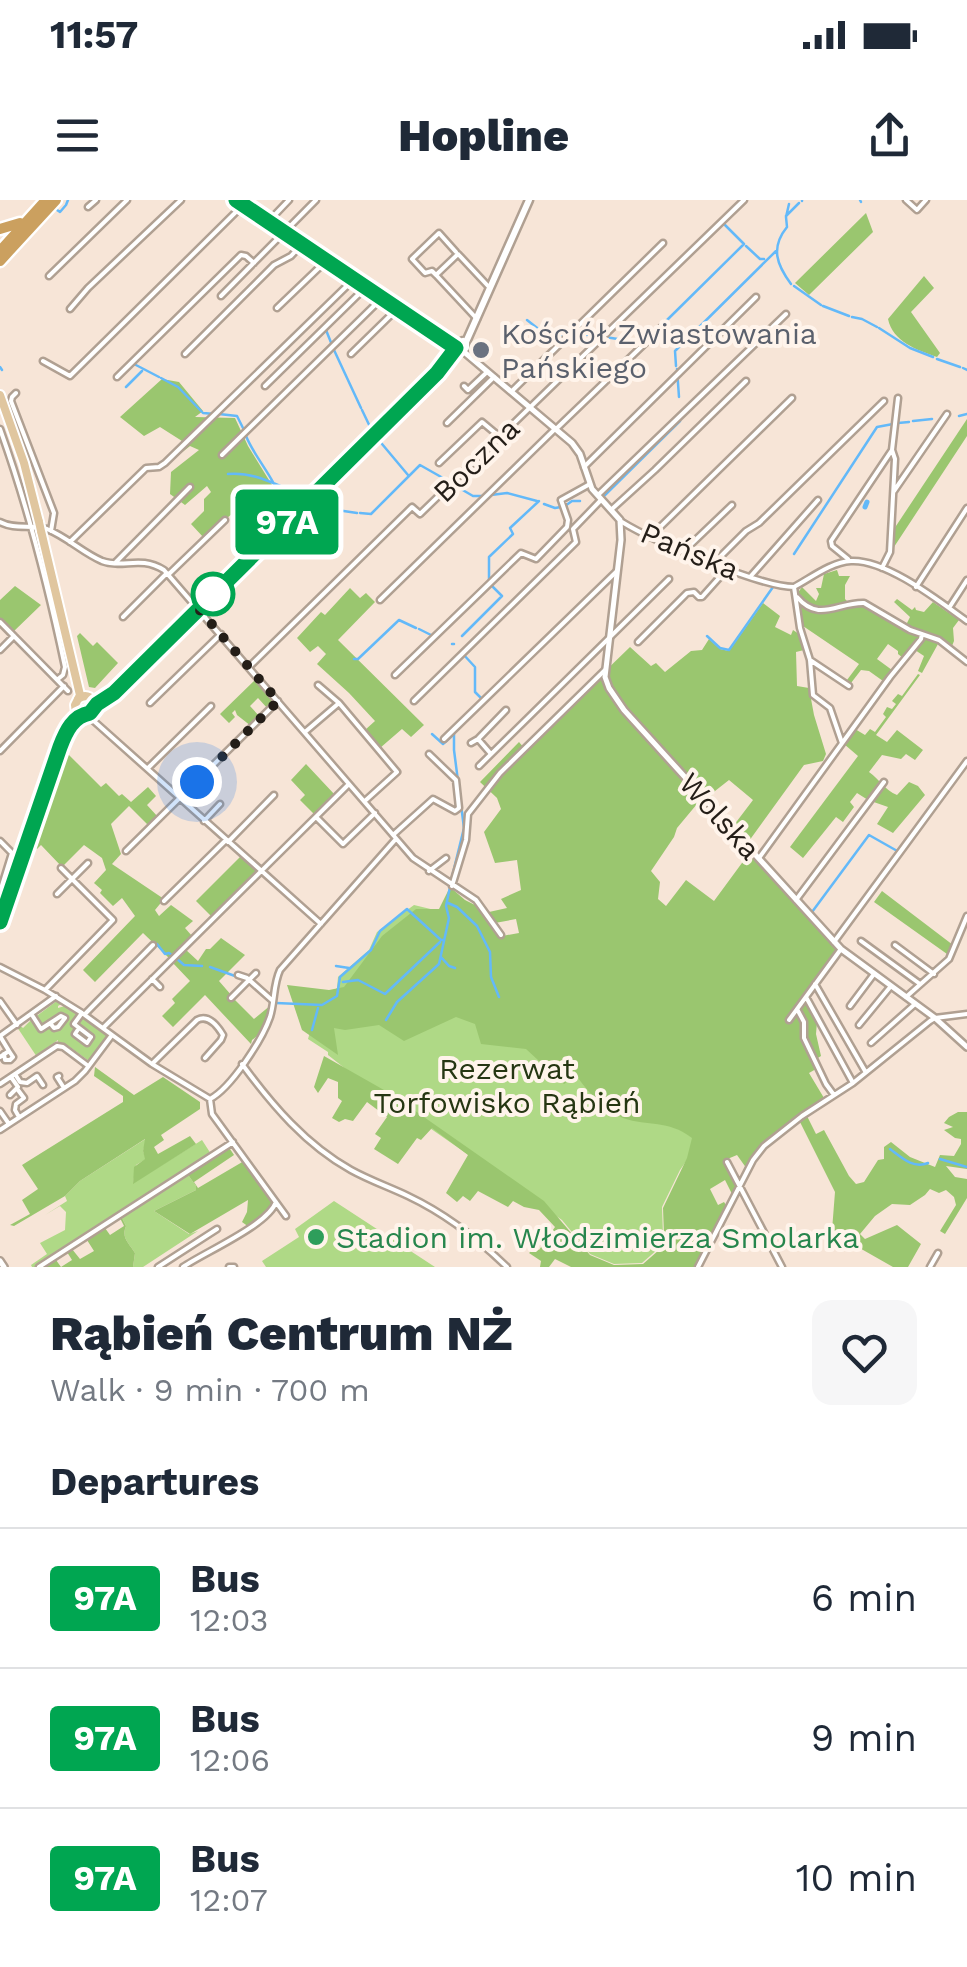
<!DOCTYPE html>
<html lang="en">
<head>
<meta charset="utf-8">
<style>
	body { margin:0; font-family:"Work Sans",sans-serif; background:#f6f6f7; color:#1f2937; height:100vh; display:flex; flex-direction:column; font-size:38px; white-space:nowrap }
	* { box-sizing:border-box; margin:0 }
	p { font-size:32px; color:#747a83 }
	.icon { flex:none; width:55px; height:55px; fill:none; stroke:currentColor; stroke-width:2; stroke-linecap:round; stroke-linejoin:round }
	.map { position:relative; height:1067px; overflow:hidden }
	.sheet { display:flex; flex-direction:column; background:#fff; flex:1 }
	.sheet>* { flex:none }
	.badge { padding:0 20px; border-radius:8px; font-size:35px; line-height:65px }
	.you { position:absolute; width:50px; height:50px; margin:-25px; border:8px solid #fff; border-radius:50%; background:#1a73e8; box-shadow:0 0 0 15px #1a73e833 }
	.map>.badge { position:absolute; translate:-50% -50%; box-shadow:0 0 0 5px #fff }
	h2 { padding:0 50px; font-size:38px; line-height:90px }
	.round { display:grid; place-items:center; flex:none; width:105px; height:105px; border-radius:20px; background:#f6f6f7 }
	.head { display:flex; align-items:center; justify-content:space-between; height:170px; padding:0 50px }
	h1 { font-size:48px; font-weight:800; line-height:75px }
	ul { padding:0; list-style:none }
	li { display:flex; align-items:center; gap:30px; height:140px; padding:0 50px; border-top:2px solid #e0e1e3 }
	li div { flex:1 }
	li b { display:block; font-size:38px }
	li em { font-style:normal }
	li .badge { min-width:110px; font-weight:700; text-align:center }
	.status { display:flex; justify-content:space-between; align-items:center; height:70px; padding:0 50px; background:#fff; direction:ltr }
	.status svg { height:28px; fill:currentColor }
	header { display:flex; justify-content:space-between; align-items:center; height:130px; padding:0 50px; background:#fff; font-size:45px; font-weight:800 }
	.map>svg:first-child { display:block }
</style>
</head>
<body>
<div class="status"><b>11:57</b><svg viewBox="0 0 49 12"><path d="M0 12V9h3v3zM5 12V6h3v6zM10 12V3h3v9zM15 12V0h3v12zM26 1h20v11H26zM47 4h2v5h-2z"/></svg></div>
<header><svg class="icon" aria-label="menu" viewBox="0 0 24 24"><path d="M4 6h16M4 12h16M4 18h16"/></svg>Hopline<svg class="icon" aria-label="share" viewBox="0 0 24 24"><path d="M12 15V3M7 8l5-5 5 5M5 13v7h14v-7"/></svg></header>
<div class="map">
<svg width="967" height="1067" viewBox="0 0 967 1067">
	<rect width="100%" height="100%" fill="#f7e5d7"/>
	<path fill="#afd986" d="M414 705 447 713 688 921 696 947 680 970 662 1007 663 1035 658 1049 642 1063 614 1064 590 1054 562 1020 352 874 328 855V852L308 839 317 808 337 788 338 777 369 750 377 732Z
		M58 800 63 803 58 806V808L68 805 67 808 103 832 105 831 108 833 109 837 92 857 93 858 88 863 89 861 67 845 58 844V840L44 850 45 853 42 855 40 853 41 856 37 857 17 827 20 825 23 828 33 818 41 830 52 822 41 827 34 818Z
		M147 938 143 951 146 959 136 965 133 983 202 940 211 954 186 972 196 986V990L154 1011 189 1034 198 1031 143 1067H133L135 1053C129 1043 121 1038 126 1026L122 1018 116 1017 39 1067H32L31 1065 47 1054 40 1043 65 1030 66 1012 60 1006 45 1015 67 1001 65 996 80 981Z
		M334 1001 435 1067H266L262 1061 299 1037 295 1029Z"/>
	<path fill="#9ac66f" d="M866 13 873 32 809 95 795 83Z
		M924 76 934 88 911 112 940 153 937 157C917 150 893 142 888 119Z
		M162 179 179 182 203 211 195 217 235 218 248 246 272 285 263 287 204 338 191 324 204 311V299L211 292 207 286 185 305 170 294 171 272 199 250 190 246 166 265 182 241 160 227 144 236 120 217Z
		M967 219V236L892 350 894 329Z
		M837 370 839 376H850L845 385V399L848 402 843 406 810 410 818 412 863 406 892 421 906 425 910 417 894 402 897 399 912 410 915 407 916 410 924 412 933 402 959 420 953 428 954 441 952 446 938 444 922 473 918 471 924 456 912 448 903 458 898 454V451L888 444 877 459 892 470 883 481 869 471 861 470 851 483 847 480 859 464 803 426 799 402 801 403 797 394 802 387 816 401 819 394 816 388H821L824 374Z
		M15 386 41 405 12 433 0 419V400Z
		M350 388 360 398 366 393 375 402 338 440 424 525 411 537 402 529 380 548 365 530 375 521 349 493 317 464 326 454 318 446 310 452 297 438 321 412 325 415Z
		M763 403 780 416 775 427 791 435 793 430 799 434 804 450 796 452 797 486 809 488 814 515 826 554 823 561 804 565 749 641 734 625 753 600 729 580 715 591 709 600 697 604 677 628 674 637 651 671 660 682 658 699 666 706 686 680 714 701 750 652 837 750 804 795 817 822 816 834 821 856 813 861 816 869 809 873 824 898C796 917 763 938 747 969L737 955 725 960 738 986 733 996 725 980 710 989 718 1005 724 1002 728 1008 696 1067H571L555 1059 549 1067H540L541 1061 529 1053 534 1048 539 1050 555 1027 539 1010 524 1007 513 1001 508 1007 478 991 470 1001 463 996 457 1002 446 993 468 955 432 928 421 940 417 938 398 964 374 949 381 938 375 934 387 917 367 902 353 921 345 919 339 922 332 918 342 901 338 898V882L328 878 318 893 314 887 324 856 391 894 544 1001 590 1055 614 1065 643 1064 659 1050 664 1035 663 1008 687 958 692 938C667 919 649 927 623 918 603 910 588 892 576 875L564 884 526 849 481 844 475 824 456 817 404 841 379 825 345 830 334 828 338 855 302 830 287 785 329 790 344 787 382 736 416 709H439L450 687 465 700 479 707 500 737 503 739 502 736 519 733 516 719 495 723 489 712 507 708 501 699 521 690 517 660 495 663 484 632 501 609 497 598 480 582 519 542 525 549 630 447 651 466 656 463 665 472 691 451 702 450 709 439 720 449 729 451Z
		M80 433 93 446 97 442 118 463 95 488 89 487 77 436Z
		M918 474 920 475 876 535 887 542 897 530 923 550 915 560 906 554 901 559 882 555 869 572C880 580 885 590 897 595L909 582 918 586 925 595 893 633 877 624 888 607 868 600 857 593 850 602 854 607 843 622 836 617 803 658 790 647 858 556 844 544 855 529 865 535 870 529 875 532 886 517 883 514 887 507 892 509 896 504 892 501 898 494 902 496Z
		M256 479 276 501 268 509 258 498 250 506 260 517 251 526 237 515 235 510 232 513 235 517 229 523 220 514Z
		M68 554 101 587 106 583 119 596 122 594 131 602 148 587 156 596 147 605 158 617 149 626 129 606 111 624 121 654 112 664 164 699 155 710 159 716 171 705 193 721 185 728 192 736 170 759 143 733 95 782 83 770 135 716 122 698 113 706 100 693 102 690 94 683 106 670 102 658 84 645 62 667 41 645 37 649 32 645 55 576Z
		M306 564 335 595 315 615 300 600 305 595 291 580Z
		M242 655 260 671 212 717 196 701Z
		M882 691 953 745 947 754 874 702Z
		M221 738 245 755 219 781 232 796 229 800 232 801 233 798 254 819 271 805C269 820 263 832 252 840L251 844 205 795 173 827 162 816 175 803 172 799 190 781 172 762 185 749 198 761 206 749H210Z
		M95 867 134 895 163 877 200 902V909L161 935 164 940 154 947 158 954 190 936 196 944 133 984 134 967 145 959 143 951 145 939 80 981 65 996 14 1026 10 1025 30 1014 22 1000 38 989 22 965 123 902V896L94 876Z
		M958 912H967V969L946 966 955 977 967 979V998L945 1034 940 1031 956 1005 954 997 946 990 939 993 930 989 925 995 910 1005 892 1004 875 1016 860 1034 865 1039 897 1025 921 1044 908 1067H893L842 1038 831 1043 835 992 800 922 807 916 816 934 824 930 849 976 856 984 864 982 878 960 884 959V947L891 942 910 957 935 967 940 955 954 956 961 944V939L955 938 944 930 953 927 944 923 949 917Z
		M228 946 234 955 194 982 198 988 244 961 276 1002 275 1006 249 1027 242 1022 247 1012 248 1000 190 1034 154 1011 196 990V986L186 972Z
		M120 1018H122L126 1026C121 1038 129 1043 135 1053L133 1067H44L56 1060 61 1067 72 1060 67 1052 72 1049 80 1059 94 1051 87 1040 105 1028 110 1035 124 1026Z"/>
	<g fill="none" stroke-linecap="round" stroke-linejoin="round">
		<path stroke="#63b9f9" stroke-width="2.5" d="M860 0 861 2
			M802 1V0
			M789 4 786 17 787 27C770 48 777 65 791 84
			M54 8 60 12 66 5 68 0
			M786 16 799 3
			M746 46 760 59H764
			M794 86 821 105
			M823 106 849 116
			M852 117 862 119 877 127
			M527 120 541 131
			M663 124 744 44 724 24
			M879 128 910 148 933 157
			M326 130 332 145
			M543 133 553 139 567 134
			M573 134 587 135
			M605 137 643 143
			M334 150 361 208
			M937 159 960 167
			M134 164 159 177
			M676 166 675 151 776 51
			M0 167 2 170
			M963 168 967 170
			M677 169 679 197
			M161 178 178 187 203 213 215 214
			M126 187 142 171
			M362 210 373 233
			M219 214 237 216 244 230
			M959 216 967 214
			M913 221 932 219
			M898 223 909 222
			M246 236C253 253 265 267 274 284
			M377 238 408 275
			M228 274C256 271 280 288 306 296
			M454 285 473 296H482
			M491 295 507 293 537 301
			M604 296 680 221
			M313 301 337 310 357 313
			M544 304 555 308 561 307
			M565 306 572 301H580
			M360 313 371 314 420 265 450 282
			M794 354 877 227 893 224
			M489 381V357L513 334 510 328 539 301
			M419 429 433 436
			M462 436 502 396 491 385
			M707 436 720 448 729 450 773 387
			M452 444H454
			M463 454 475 467V492L482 499
			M354 459H358L399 420 416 428
			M501 487 506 481
			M432 534 443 544 453 535
			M451 681 464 628 454 550V532L461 526
			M448 703 457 707 477 726 490 752 491 777 499 797
			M812 712 869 635 899 652
			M157 744 165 754 169 753 173 756
			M441 757 449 766 455 768
			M176 758 184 765 202 766
			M336 766 349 768
			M210 767 235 776
			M343 782 358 780 385 794 440 742
			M251 784 260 792
			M262 795 271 802
			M276 803 322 805 337 796 340 777 371 750 380 731 407 709 441 740H444
			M386 820 397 802 439 764 449 718 446 706 450 687
			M312 830 318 808
			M890 949C902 958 913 969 928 963
			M940 959 967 967"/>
		<path stroke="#63b9f9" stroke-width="5" d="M865 307 867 302"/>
		<defs>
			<path id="minor" d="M906 0 917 10 926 0
				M88 7 96 0
				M268 22 289 0
				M436 75 432 71 425 73 412 59 439 33 456 52
				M49 76 127 0
				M221 96 316 0
				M277 108 326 61
				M70 109 88 88 181 0
				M477 119 436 75 458 54 488 86
				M185 154 274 65 291 56 301 45
				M351 154 398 108
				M43 161 70 176 243 5
				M117 177 241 55 246 56 254 63
				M265 186 366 87
				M464 186 468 190 486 173
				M512 191 663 43
				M16 193 12 197 11 201 54 313 51 331
				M447 223 494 177
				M0 229C28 307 48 386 65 467L63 475 58 479
				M556 229 665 124
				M222 255 382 98
				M439 263 482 222 500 237
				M584 267 756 97
				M894 291 947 214
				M598 295 786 114
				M612 309 655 270 746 181
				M0 322C15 330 31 324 47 329 67 337 83 353 102 361 124 369 139 355 164 370L413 658 476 700 501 735
				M622 322C653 341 761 387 794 387
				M651 336 792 198
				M70 342 146 268 159 267 165 263 354 79
				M685 350 732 305
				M848 359 832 346 831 341 892 250
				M116 362 190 287
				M714 363 746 331 759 323 884 201
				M882 368 890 352 895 259 892 250 898 198
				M169 374 225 320
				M750 377 818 300
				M794 387C811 378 831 362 851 361 886 359 939 401 967 421
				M794 387 800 428 810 460 813 495 830 508 842 543
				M916 387 967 308
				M797 397C819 423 838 402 864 403L910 430 939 440 967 462
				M380 400 555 229
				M949 408 967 380
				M123 417 167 373
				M0 422 68 491
				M638 442 687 393 694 392 699 397H702L728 368
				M0 450 14 436
				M810 460 849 486
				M249 467 412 307 420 314 744 0
				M395 475 521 353 536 359 567 327 568 320 561 300 590 284
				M318 485 339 503 397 572 366 600
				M414 501 576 342 573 329 601 300
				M150 503 221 434
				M86 514 321 724
				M305 532 339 503
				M444 539 617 371
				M478 539 491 554
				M471 543 478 539 506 510
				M0 551 64 486
				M479 566 669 379
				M148 568 211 506
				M316 617 343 644 375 613
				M204 621 220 604
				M393 635 433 599 455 611 459 608 456 580 429 554
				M0 641 12 653 0 692
				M228 642 274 595
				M126 651 278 501
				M759 658 890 477 921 439 922 434
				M429 671 446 658
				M452 686 466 640 468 614 500 573 605 470
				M57 694 88 663
				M796 700 884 582
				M164 701 226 640
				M861 741 920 784
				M834 742 967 561
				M895 745 934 774
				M0 767 45 790 82 813 152 864 210 899
				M238 775 247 778 273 801
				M152 779 160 787
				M815 784 865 871
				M45 790 113 720 61 668
				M806 797 853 883
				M906 797 949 759 967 716
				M231 798 256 773
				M0 801 17 825
				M850 806 874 774
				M797 809 804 822V838L826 884 834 895
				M82 813 74 824 91 837
				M86 813 153 745
				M32 815 41 829 61 816 65 818 58 827 54 828 50 823
				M789 820 841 749
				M859 825 891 786
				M79 828 75 834 87 843 91 837
				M103 828 348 585
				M871 843 915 804
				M4 854 5 860H10L13 857 9 851
				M0 857 9 851 0 836 56 796
				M153 863 197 820C208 814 217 825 223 835L221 840 205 858
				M242 864C272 905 306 945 351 970 369 980 389 987 408 996 446 1014 477 1038 507 1067
				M15 874 20 882 27 883 37 876 43 885
				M59 876 57 877 64 888
				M0 884 57 846 63 847 87 865
				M18 890 24 898 16 904 15 910 19 917
				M10 895 18 887 11 877
				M210 899C231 888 262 840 270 817 275 801 273 785 280 770L395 640
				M210 899 212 914 286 1016
				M0 911 9 924
				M0 930 75 881 85 871 112 835
				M727 962 782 1067
				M39 1067 233 942
				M158 1067 217 1029
				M183 1067C205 1052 268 1025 276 1002
				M229 1067H234
				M698 1067 753 960 764 946 802 916 853 883 930 821 935 818 967 814
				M930 1067 938 1053"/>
			<path id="tertiary" d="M236 0 456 147
				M463 151 572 243 580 254 592 289 620 320 621 340 605 477 609 488 624 510 841 749 935 818 967 847
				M0 1061 4 1067"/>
			<path id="secondary" d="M463 141 456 145 460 151 466 148V142L529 0
				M94 508 117 489 460 151"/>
			<path id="primary" d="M0 195 24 263 39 322
				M76 509 82 514 90 513 94 508C95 497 86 493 78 499
				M0 722 60 547 76 513 75 505 80 495 41 331"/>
			<path id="motorway" d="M0 29 20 23
				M0 51 46 0
				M0 61 56 0"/>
		</defs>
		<use href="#minor" stroke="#b0a092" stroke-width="9"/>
		<use href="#tertiary" stroke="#b0a092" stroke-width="10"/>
		<use href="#secondary" stroke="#b0a092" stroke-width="11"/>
		<use href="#primary" stroke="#fff" stroke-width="12"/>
		<use href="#motorway" stroke="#fff" stroke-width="15"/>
		<use href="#minor" stroke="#fff" stroke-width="4"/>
		<use href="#tertiary" stroke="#fff" stroke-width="5"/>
		<use href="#secondary" stroke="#fff" stroke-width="6"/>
		<use href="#primary" stroke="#e0c69f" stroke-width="8"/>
		<use href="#motorway" stroke="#cba05f" stroke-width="10"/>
		<defs>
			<path id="primary-bridge" d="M39 322 41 331"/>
		</defs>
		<use href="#primary-bridge" stroke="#fff" stroke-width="12" stroke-linecap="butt"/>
		<use href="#primary-bridge" stroke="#e0c69f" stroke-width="8"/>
	</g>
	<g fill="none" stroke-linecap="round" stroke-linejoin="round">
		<defs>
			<path id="line" d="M0 722 60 547C66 531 73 516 90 513L97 504 114 493 437 173 456 148 236 0"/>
		</defs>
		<use href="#line" stroke="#fff" stroke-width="22"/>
		<use href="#line" stroke="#00a651" stroke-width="15"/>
		<path stroke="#241e18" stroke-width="10" stroke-dasharray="0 18" d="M197 582 278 501 198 408 213 394"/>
	</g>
	<circle fill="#6b7280" stroke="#fff4eb" stroke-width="4" cx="481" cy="150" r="10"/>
	<circle fill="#fff" stroke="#00a651" stroke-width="5" cx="213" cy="394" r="20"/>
	<circle fill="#2e9e5b" stroke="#fff4eb" stroke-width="4" cx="316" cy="1037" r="10"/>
	<g text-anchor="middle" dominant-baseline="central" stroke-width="8" stroke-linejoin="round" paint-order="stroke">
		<g font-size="30" fill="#5b616d" stroke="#fff4eb" text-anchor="start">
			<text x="501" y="133">Kościół Zwiastowania<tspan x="501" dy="34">Pańskiego</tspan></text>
		</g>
		<g font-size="30" fill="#241e18" stroke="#fff4eb">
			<text transform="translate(476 260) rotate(-44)">Boczna</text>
			<text transform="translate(690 351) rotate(23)">Pańska</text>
			<text transform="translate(720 616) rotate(48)">Wolska</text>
		</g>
		<g font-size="30" fill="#253612" stroke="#fff4eb">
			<text x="507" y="868">Rezerwat<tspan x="507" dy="34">Torfowisko Rąbień</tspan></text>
		</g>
		<g font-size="30" fill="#27864d" stroke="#fff4eb" text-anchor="start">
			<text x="336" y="1037">Stadion im. Włodzimierza Smolarka</text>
		</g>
	</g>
</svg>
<div class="you" style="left:197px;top:582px"></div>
<b class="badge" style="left:287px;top:322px;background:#00a651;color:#fff">97A</b>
</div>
<section class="sheet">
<div class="head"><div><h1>Rąbień Centrum NŻ</h1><p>Walk · 9 min · 700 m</p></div><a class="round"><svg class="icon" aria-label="heart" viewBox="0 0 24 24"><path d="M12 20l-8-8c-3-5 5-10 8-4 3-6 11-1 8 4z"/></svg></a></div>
<h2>Departures</h2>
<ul>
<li><span class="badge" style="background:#00a651;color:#fff">97A</span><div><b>Bus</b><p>12:03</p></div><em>6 min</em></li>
<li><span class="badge" style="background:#00a651;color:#fff">97A</span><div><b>Bus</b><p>12:06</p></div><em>9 min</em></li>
<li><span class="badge" style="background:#00a651;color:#fff">97A</span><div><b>Bus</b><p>12:07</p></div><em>10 min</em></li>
</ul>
</section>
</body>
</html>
